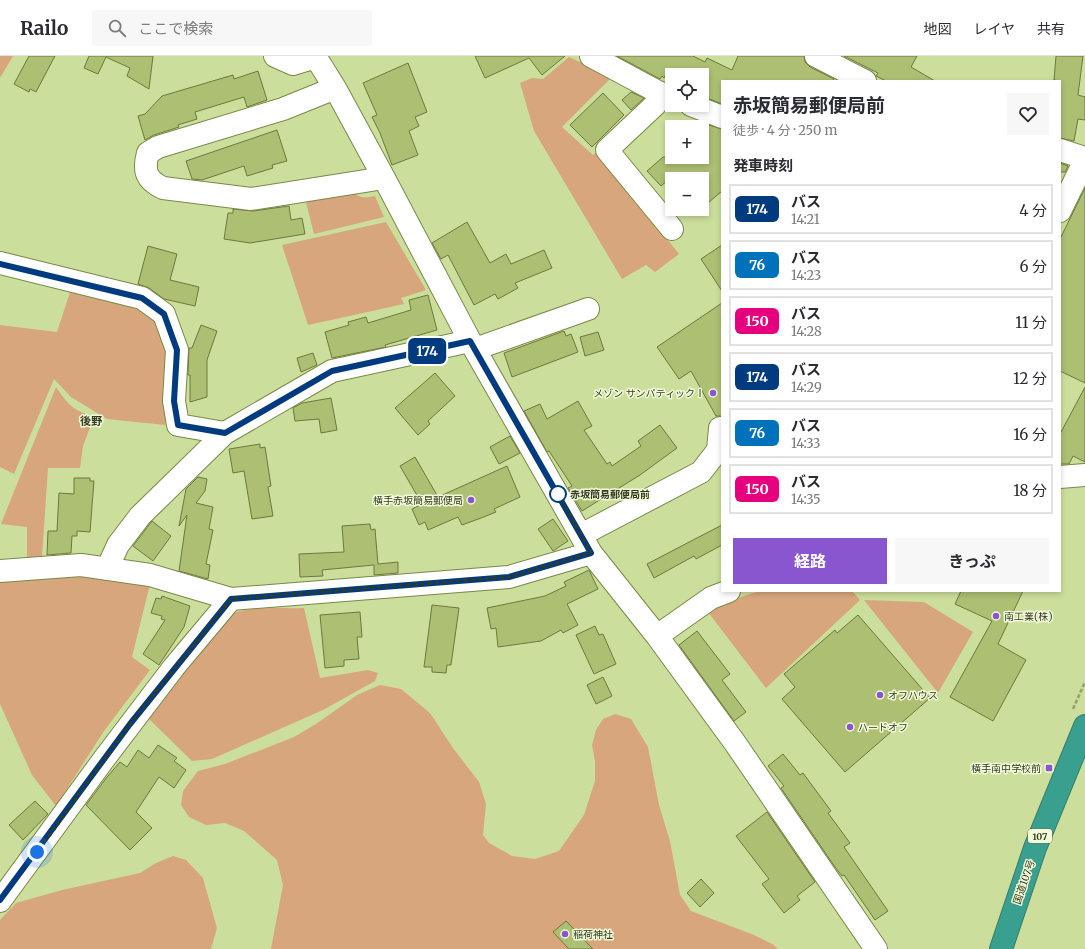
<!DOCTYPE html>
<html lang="ja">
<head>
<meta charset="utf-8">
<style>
	body { margin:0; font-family:Merriweather,"Noto Sans JP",serif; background:#f7f7f7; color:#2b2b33; height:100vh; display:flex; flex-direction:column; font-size:15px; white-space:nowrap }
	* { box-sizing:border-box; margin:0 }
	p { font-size:13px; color:#7c7c81 }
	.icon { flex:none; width:22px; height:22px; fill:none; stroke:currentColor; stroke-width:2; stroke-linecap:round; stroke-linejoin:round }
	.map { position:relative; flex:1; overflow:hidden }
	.side { position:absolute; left:721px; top:24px; width:340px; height:512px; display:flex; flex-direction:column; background:#fff; border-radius:0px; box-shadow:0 2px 6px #0003 }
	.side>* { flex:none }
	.badge { padding:0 8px; border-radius:6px; font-size:14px; line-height:26px }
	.fabs { position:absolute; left:665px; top:12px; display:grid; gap:8px }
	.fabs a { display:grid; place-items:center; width:44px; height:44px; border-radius:0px; background:#fff; box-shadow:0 2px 6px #0003; font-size:20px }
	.you { position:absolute; width:20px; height:20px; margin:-10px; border:3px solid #fff; border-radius:50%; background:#1a73e8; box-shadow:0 0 0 6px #1a73e833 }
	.map>.badge { position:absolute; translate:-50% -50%; box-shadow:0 0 0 2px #fff }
	h2 { padding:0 12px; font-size:15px; line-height:36px }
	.round { display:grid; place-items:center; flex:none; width:42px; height:42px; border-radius:0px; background:#f7f7f7 }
	.headline { display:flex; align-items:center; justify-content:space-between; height:68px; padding:0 12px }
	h1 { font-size:19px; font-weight:700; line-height:30px }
	.cta { display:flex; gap:8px; margin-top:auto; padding:8px 12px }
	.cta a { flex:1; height:46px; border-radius:0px; background:#8a56cf; color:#fff; font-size:16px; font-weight:700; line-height:46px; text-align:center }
	.cta a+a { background:#f7f7f7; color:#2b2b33 }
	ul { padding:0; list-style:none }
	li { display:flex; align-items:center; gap:12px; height:50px; margin:0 8px 6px; padding:0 4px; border:2px solid #e1e1e2; border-radius:0px }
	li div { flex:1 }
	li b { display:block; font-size:15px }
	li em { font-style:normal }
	li .badge { min-width:44px; font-weight:700; text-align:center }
	header { display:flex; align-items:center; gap:24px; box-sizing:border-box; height:56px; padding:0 20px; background:#fff; border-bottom:1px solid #e1e1e2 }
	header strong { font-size:19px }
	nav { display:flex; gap:22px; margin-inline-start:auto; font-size:14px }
	.search { width:280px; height:36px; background:#f7f7f7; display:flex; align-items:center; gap:10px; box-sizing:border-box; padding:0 14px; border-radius:0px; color:#7c7c81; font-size:15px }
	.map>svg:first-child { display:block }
</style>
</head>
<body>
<header>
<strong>Railo</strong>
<div class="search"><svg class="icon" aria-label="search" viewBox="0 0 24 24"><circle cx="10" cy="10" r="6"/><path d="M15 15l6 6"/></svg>ここで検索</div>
<nav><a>地図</a><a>レイヤ</a><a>共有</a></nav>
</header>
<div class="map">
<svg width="1085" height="893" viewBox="0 0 1085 893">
	<rect width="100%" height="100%" fill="#ccde9b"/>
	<path fill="#d8a67c" d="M0 0H13L0 22Z
		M569 1 612 21 562 71 593 99 598 95 679 198 655 216 646 209 622 223 534 75 520 27 532 22 543 23Z
		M351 133C359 143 363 142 375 140L384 161 314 178 305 142Z
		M386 166 426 234 401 242 404 248 308 269 282 189Z
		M72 230 145 250 165 280V369L107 363 71 341 54 323 14 418 0 411V269L57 276Z
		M56 331C70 351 72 353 94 361L83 390 80 412H48L42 501 27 502V471L1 468Z
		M100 519 150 528 132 601 150 614 104 675 56 750 32 719 0 648V525Z
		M759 535H852L860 544 766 632 708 556 721 548Z
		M864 544 924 546 973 576 938 637Z
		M304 552 320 622 368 614 378 617 375 625 323 654 212 703 192 705 148 662C163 642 218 562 237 556 257 550 283 553 304 552Z
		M380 629 401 633 430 657 453 692 479 726 486 748 483 779 489 787 512 800 535 803 559 795 584 759 595 725V705L592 689 596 674 603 663 615 658 631 663 648 691 659 749 670 785 680 839 691 855 754 879 774 889 778 893H271L283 829 277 804 244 775 225 767 206 769 189 761 181 749 183 735 198 715 225 708 294 681 316 668 357 639Z
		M173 800 186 804 203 822 217 872 211 893H0V864L16 847 62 834 140 817 156 807Z"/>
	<path fill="#acbf73" stroke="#6b7a3c" d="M29 0H55L36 36 30 33 29 36 14 28Z
		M89 0H153L149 33 127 20 130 12 106 1 98 18 84 12Z
		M475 0H565L542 19 529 2 485 22Z
		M617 0H693L705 6 707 2 732 14 738 0H804L805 6 810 11 834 23 833 25H722V48L702 40V19H682L671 14 669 19 666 18 664 22 662 20 660 23Z
		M844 0H917L911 11 935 25H886L876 20 878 17Z
		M1056 0H1083L1078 39 1085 41V64L1078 63 1074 85 1060 82V25L1054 24Z
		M408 7 427 56 415 61 419 70 409 75 418 99 392 109 380 77 372 61 377 59 363 27Z
		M258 15 267 44 247 51 244 41 195 56 197 63 178 69 179 71 154 79 145 84 138 60 145 58 162 40 233 19 234 23Z
		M631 36 644 42 631 54 622 44Z
		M603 37 624 59 592 91 570 69Z
		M702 67 722 73V135L702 152V123H669L661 130 647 115 663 101H702Z
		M277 74 287 105 272 109 273 112 247 120 244 110 202 124 192 123 186 105Z
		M1060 107 1068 110 1065 116H1060Z
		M1085 132V327L1060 315V183Z
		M289 150 291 164 302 162 305 178 250 187 224 183 228 157H233V153L253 155Z
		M467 166 490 207 506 198 511 208 544 194 552 212 515 227 518 232 498 243 495 238 474 249 448 199 441 203 432 187Z
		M722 189V235L701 203Z
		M148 190 177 198 170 224 199 231 195 250 164 243 149 232 138 228Z
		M428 239 437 274 385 289 386 291 332 302 325 276 349 269 348 266 366 261 368 267 411 254 409 244Z
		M722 247V360H716L691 315 679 323 657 291Z
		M201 269 217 275 207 304V341L190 346V319H188L189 292H192Z
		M564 275 566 280 571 278 578 296 512 321 504 297Z
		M598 276 604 294 585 300 580 281Z
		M313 297 317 309 301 316 297 302Z
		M435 317 455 340 428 365 430 368 418 379 395 352Z
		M1085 331V406L1073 400 1069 408H1060V378Z
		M331 342 337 374 321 377 319 363 295 365 293 352 302 347Z
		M578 345 592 370 584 374 607 408 610 406 612 410 641 390 638 385 660 369 677 392 640 419 582 455 568 432 572 430 549 395 547 396 524 355 540 348 547 363Z
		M510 380 520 397 499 408 490 391Z
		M260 388V392L265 391 271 430 268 431 273 460 252 463 244 415 233 417 229 393Z
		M415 401 438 441 507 410 520 441 494 453 496 456 481 462 462 469 458 461 428 474 425 466 419 469 412 453 422 448 400 410Z
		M198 421 207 423 205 435 196 447 213 451 209 473 213 474 206 508 210 509 208 523 179 515 187 459 179 470 186 433Z
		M74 422H90V425H94L90 476 77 475V480H72L71 497 47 499 48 475H57L59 437 74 438Z
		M553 463 568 485 553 495 538 473Z
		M152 465 171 480 153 505 133 490Z
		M370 468 371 474 375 473 378 508 398 506V517L374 519V509L322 514 323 520 300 521 299 498 344 496 342 470Z
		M722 469V489L696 503 694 500 654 522 647 508Z
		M589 514 598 533 567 548 578 569 563 577 561 574 541 585 498 591 496 572 491 573 487 552 545 540 566 530 564 526Z
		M961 535H1023L998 588 1026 604 993 665 950 641 992 565 955 548Z
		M162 540 190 550 184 571 159 609 143 598 165 564 161 563 162 560 151 557 156 542 161 543Z
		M432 549 459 552 451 609H447L446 617 432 616V611H424Z
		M360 556 362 581H357L359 603 344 604V610L325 612 320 559Z
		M858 559 930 642 845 716 782 643 795 631 784 618 835 574 837 577Z
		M595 570 599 579 603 578 616 608 594 618 576 579Z
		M697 575 730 618 722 624 746 656 734 665 679 589Z
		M603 621 612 640 596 648 587 629Z
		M158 689 177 702 174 705 186 714 174 732 159 721 136 756 152 772 130 794 86 749 107 721 120 706 127 711 138 694 149 702Z
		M783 698 800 719 803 717 831 755 828 757 850 787 844 791 888 855 875 864 844 819 842 820 835 811 781 732 784 730 768 710Z
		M35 745 48 758 23 784 9 769Z
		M767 756 815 826 797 840 800 844 784 857 762 828 769 823 736 780Z
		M701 823 714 837 700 851 687 837Z
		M566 865 593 893H569L553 876Z"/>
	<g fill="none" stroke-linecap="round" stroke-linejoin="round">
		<defs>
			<path id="minor" d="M275 0 293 8 316 1
				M315 0 335 32 384 122 470 285 591 497 657 580 735 687 876 893
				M591 0 658 36 671 41
				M816 0 865 25
				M335 32 283 53 158 91 148 97C143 115 146 124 163 132L251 143 384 122
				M658 36 656 48 607 94 672 173
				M691 49 722 61
				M1060 94 1085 102
				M1060 155 1085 104
				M0 207 142 242 164 258 177 294 174 345 178 369 225 377
				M475 293 588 253
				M1060 421 1085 419
				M581 479 701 416 718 394 720 372
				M107 513 118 489 140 460 225 377 332 315 470 285
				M0 515 81 509 150 519 231 543 509 521 591 497
				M657 580 711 542 729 535
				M0 845 104 703 174 611 231 543"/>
			<path id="highway" d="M1001 893 1035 792 1085 670"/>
		</defs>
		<use href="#minor" stroke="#798849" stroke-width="24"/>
		<use href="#highway" stroke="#387c68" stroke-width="24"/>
		<path stroke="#94a16e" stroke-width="2.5" stroke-dasharray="4 2" stroke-linecap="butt" d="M1073 653 1085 626"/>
		<use href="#minor" stroke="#fff" stroke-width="22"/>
		<use href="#highway" stroke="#399f8f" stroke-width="22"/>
	</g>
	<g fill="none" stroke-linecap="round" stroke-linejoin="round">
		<defs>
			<path id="line" d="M0 208 142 242 164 258 177 294 174 345 178 369 225 377 332 315 470 285 591 497 509 521 231 543 130 668 0 844"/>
		</defs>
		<use href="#line" stroke="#fff" stroke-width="9"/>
		<use href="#line" stroke="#003b80" stroke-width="6"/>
		<path stroke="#353b21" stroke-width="4" stroke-dasharray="0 7.2" d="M37 796 130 668 231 543 509 521 591 497 558 438"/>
	</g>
	<g fill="#8a56cf" stroke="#f1fad9" stroke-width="1.5">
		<circle cx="713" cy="337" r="4"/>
		<circle cx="471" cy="444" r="4"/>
		<circle cx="996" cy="560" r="4"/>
		<circle cx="880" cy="639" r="4"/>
		<circle cx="850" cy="671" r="4"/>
		<rect x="1045" y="708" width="8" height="8" rx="2"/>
		<circle cx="565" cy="878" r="4"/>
	</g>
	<circle fill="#fff" stroke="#003b80" stroke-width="2" cx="558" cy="438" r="8"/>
	<g text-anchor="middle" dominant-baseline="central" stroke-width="3" stroke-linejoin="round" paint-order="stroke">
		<rect fill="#f1fad9" stroke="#6d7458" stroke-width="1" x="1028" y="773" width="24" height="14" rx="3"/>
		<g font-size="9" font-weight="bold" fill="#353b21">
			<text x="1040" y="780">107</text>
		</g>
		<g font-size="10" fill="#353b21" stroke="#f1fad9" text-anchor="start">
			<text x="705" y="337" text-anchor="end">メゾン サンパティックⅠ</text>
			<text x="463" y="444" text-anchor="end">横手赤坂簡易郵便局</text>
			<text x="1004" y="560">南工業(株)</text>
			<text x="888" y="639">オフハウス</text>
			<text x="858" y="671">ハードオフ</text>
			<text x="1041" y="712" text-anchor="end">横手南中学校前</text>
			<text x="573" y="878">稲荷神社</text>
		</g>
		<g font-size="10" font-weight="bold" fill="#353b21" stroke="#f1fad9" text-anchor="start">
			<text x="570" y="438">赤坂簡易郵便局前</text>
		</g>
		<g font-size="10" fill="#353b21" stroke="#f1fad9">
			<text transform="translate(1024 826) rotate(-71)">国道107号</text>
		</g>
		<g font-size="11" font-weight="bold" fill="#353b21" stroke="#f1fad9">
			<text x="91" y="365">後野</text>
		</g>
	</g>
</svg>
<div class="fabs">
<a><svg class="icon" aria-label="locate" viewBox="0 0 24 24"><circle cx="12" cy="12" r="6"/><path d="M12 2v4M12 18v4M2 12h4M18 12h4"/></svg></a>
<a>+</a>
<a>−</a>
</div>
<div class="you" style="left:37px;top:796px"></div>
<b class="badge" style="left:427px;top:295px;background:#003b80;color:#fff">174</b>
<section class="side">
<div class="headline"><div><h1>赤坂簡易郵便局前</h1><p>徒歩 · 4 分 · 250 m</p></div><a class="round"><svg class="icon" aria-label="heart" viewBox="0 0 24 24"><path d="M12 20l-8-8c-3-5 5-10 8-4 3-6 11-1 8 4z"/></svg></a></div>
<h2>発車時刻</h2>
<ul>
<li><span class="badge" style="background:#003b80;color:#fff">174</span><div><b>バス</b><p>14:21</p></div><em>4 分</em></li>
<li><span class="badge" style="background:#0072bc;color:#fff">76</span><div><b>バス</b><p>14:23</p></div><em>6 分</em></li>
<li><span class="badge" style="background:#e6007e;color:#fff">150</span><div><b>バス</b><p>14:28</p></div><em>11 分</em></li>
<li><span class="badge" style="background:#003b80;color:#fff">174</span><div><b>バス</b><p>14:29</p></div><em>12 分</em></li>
<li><span class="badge" style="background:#0072bc;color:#fff">76</span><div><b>バス</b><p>14:33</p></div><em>16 分</em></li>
<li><span class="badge" style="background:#e6007e;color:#fff">150</span><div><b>バス</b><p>14:35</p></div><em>18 分</em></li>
</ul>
<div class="cta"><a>経路</a><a>きっぷ</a></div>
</section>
</div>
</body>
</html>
